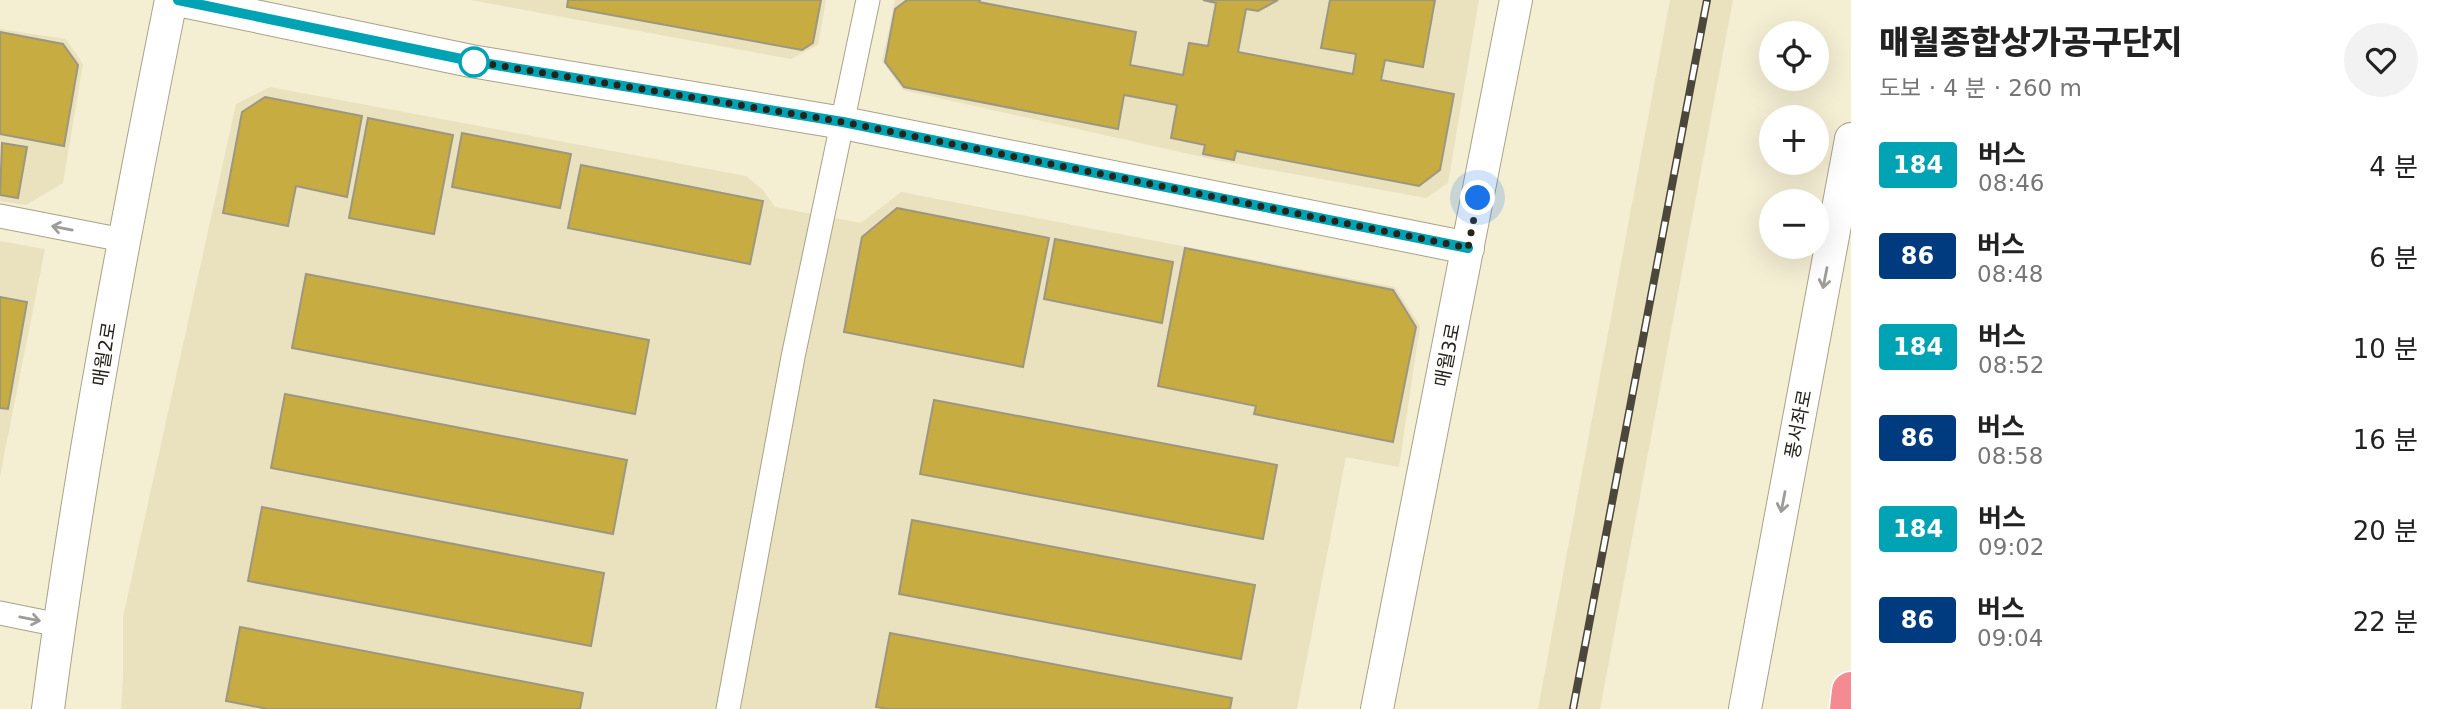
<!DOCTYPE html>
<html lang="ko">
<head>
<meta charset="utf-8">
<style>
	body { margin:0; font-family:"DejaVu Sans","Noto Sans KR",sans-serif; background:#f2f2f2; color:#222; height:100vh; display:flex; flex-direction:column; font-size:26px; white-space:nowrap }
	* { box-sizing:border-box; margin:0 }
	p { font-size:23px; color:#767676 }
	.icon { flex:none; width:38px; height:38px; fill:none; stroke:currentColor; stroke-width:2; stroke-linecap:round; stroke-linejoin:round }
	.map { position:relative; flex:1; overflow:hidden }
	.details { display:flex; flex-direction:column; background:#fff; width:595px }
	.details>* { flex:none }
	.badge { padding:0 14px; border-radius:5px; font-size:24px; line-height:46px }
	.fabs { position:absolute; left:1759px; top:21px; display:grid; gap:14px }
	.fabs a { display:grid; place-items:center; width:70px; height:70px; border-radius:50%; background:#fff; box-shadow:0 7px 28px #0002; font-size:35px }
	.you { position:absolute; width:35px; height:35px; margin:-18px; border:5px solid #fff; border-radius:50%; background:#1a73e8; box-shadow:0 0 0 10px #1a73e833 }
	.map>.badge { position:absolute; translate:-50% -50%; box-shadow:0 0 0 4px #fff }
	.round { display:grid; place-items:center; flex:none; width:74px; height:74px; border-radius:37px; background:#f2f2f2 }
	.head { display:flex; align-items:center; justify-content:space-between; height:119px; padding:0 28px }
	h1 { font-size:33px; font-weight:800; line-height:52px }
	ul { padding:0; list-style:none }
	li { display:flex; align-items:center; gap:21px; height:91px; padding:0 28px }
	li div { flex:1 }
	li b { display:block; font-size:26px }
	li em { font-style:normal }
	li .badge { min-width:77px; font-weight:700; text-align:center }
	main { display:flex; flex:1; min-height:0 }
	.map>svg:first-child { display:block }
</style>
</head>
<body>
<main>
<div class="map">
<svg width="1851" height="709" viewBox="0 0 1851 709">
	<rect width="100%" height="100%" fill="#f4eed3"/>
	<path fill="#eae1bf" d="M470 0H826L818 45 791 59Z
		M895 0H1479L1448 183 1426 198 1216 160 903 90 882 61Z
		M1670 0H1733L1600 709H1538Z
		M0 29 66 39 83 64 63 183 26 205 0 201Z
		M270 87 746 176 763 190 775 207 861 223 901 192 1395 287 1420 326 1399 467 1346 457 1297 709H121L123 676V617L236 104Z
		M0 241 45 249 0 476Z"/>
	<path fill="#c6ac41" stroke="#9e977f" stroke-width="2" d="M568 0H821L813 43 802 50 567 7Z
		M907 0H980L979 2 1136 32 1130 65 1183 75 1189 43 1208 46 1216 3 1203 0H1278L1258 11 1246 9 1238 52 1353 74 1356 54 1321 48 1330 0H1435L1423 67 1385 60 1381 80 1454 94 1440 170 1419 186 1236 151 1234 160 1203 154 1205 145 1171 138 1177 105 1124 95 1118 129 904 87 885 62 895 9Z
		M0 32 63 44 78 65 64 146 0 134Z
		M265 97 362 116 347 197 296 186 288 226 223 213 242 112Z
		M368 118 453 135 434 234 349 218Z
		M462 133 571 154 560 208 452 187Z
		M2 143 27 147 18 198 0 195Z
		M581 165 763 201 750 264 568 228Z
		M897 208 1049 238 1023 367 844 332 862 237Z
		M1055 239 1173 262 1162 323 1044 299Z
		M1185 248 1393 290 1416 327 1393 442 1254 414 1256 406 1158 386Z
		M306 274 649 340 635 414 292 348Z
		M0 297 27 302 8 409 0 408Z
		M285 394 627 460 613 534 271 468Z
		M934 400 1277 465 1263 539 920 474Z
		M262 507 604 573 591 646 248 581Z
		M912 520 1255 585 1241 659 899 594Z
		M240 627 583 693 580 709H268L226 701Z
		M890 633 1232 698 1230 709H888L876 707Z"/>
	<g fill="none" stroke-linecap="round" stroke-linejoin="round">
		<defs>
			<path id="street" d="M0 216 123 240
				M0 613 59 625
				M728 709 793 357 868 0"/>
			<path id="secondary" d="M178 0 471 61 843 123 1468 248
				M48 709C79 471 124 235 171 0
				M1377 709 1516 0
				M1745 709 1851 139"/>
			<path id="highway" d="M1849 709 1851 691"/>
		</defs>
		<use href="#street" stroke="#a8a28a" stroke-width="25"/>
		<use href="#secondary" stroke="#a8a28a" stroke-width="34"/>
		<use href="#highway" stroke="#fff" stroke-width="41"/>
		<use href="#street" stroke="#fff" stroke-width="23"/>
		<use href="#secondary" stroke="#fff" stroke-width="32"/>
		<use href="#highway" stroke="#f48b92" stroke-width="38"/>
		<defs>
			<path id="rail" d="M1573 709 1707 0"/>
		</defs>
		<use href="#rail" stroke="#4b473b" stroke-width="8"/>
		<use href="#rail" stroke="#fff" stroke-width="5" stroke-dasharray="16" stroke-linecap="butt"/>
	</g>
	<defs><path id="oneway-shaft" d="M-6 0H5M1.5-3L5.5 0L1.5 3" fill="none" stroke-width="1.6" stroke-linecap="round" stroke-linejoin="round" transform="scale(1.75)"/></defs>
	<g stroke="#9d9c98">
		<use href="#oneway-shaft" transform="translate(62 228) rotate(-169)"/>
		<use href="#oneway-shaft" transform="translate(1825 278) rotate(101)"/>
		<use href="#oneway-shaft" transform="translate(1783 502) rotate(101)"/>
		<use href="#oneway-shaft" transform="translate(30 619) rotate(11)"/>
	</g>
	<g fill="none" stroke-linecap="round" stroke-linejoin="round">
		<defs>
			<path id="line" d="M178 0 471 61 843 122 1468 248"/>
		</defs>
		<use href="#line" stroke="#fff" stroke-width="16"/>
		<use href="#line" stroke="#00a3b4" stroke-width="10"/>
		<path stroke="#26231a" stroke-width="7" stroke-dasharray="0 12.6" d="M474 62 471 61 843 122 1468 248 1478 198"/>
	</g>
	<circle fill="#fff" stroke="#00a3b4" stroke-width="3.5" cx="474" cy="62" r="14"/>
	<g text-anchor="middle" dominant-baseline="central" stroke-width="5" stroke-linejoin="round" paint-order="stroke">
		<g font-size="19" fill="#26231a" stroke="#fff">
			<text transform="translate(104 354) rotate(-81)">매월2로</text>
			<text transform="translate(1447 355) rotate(-79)">매월3로</text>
			<text transform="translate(1798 424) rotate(-79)">풍서좌로</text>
		</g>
	</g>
</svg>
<div class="fabs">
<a><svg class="icon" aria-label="locate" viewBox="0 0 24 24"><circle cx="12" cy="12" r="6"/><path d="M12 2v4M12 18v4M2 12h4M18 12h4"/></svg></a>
<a>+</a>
<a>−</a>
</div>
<div class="you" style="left:1478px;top:198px"></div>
</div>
<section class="details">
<div class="head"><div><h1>매월종합상가공구단지</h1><p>도보 · 4 분 · 260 m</p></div><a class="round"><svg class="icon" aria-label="heart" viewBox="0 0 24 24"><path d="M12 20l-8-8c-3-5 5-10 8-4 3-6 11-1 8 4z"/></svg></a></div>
<ul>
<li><span class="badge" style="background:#00a3b4;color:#fff">184</span><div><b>버스</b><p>08:46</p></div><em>4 분</em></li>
<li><span class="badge" style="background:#003b80;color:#fff">86</span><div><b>버스</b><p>08:48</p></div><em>6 분</em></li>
<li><span class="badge" style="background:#00a3b4;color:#fff">184</span><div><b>버스</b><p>08:52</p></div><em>10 분</em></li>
<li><span class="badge" style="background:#003b80;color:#fff">86</span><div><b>버스</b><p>08:58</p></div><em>16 분</em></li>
<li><span class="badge" style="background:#00a3b4;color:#fff">184</span><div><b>버스</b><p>09:02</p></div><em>20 분</em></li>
<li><span class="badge" style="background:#003b80;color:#fff">86</span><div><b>버스</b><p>09:04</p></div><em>22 분</em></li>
</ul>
</section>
</main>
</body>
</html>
